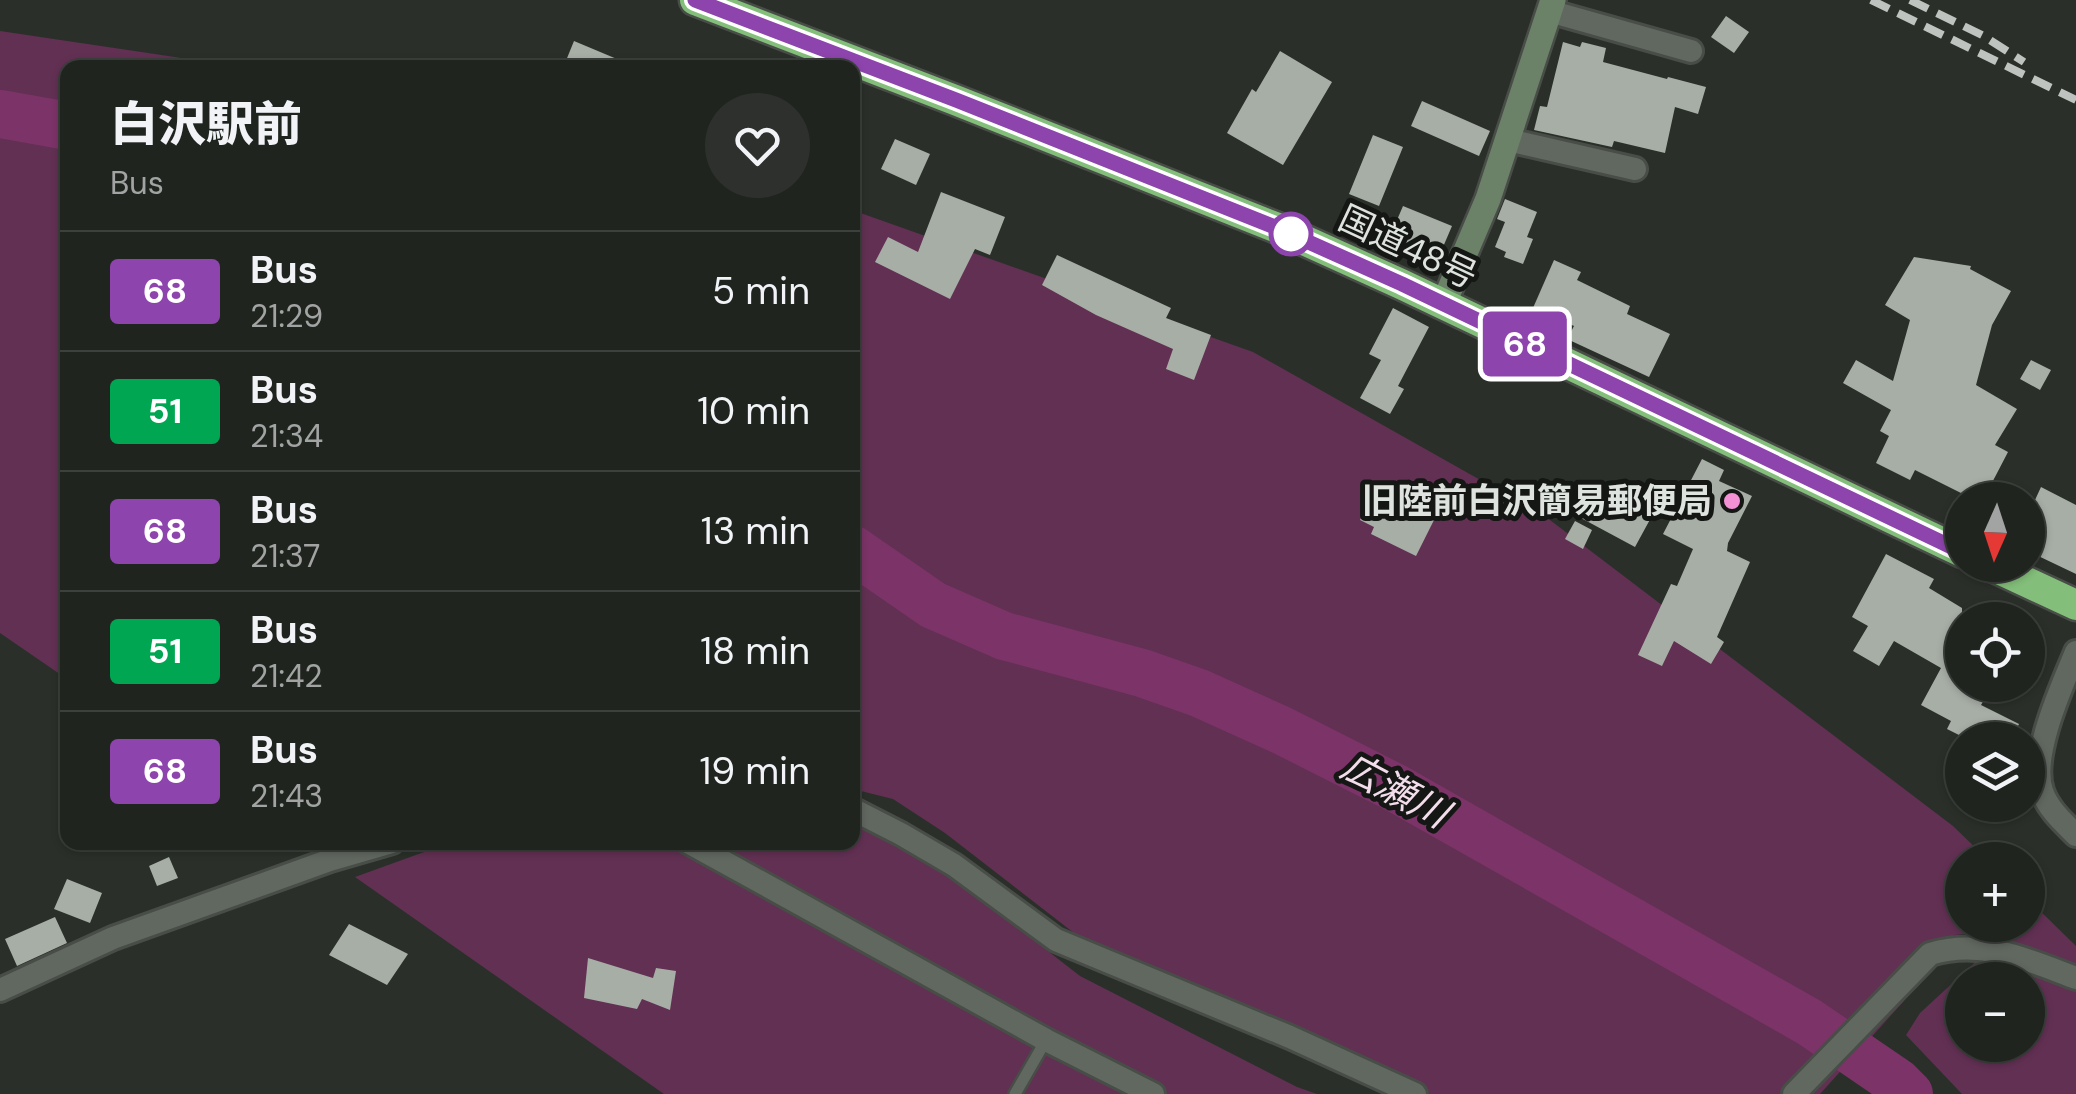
<!DOCTYPE html>
<html lang="en">
<head>
<meta charset="utf-8">
<style>
	body { margin:0; font-family:"DM Sans","Noto Sans JP",sans-serif; background:#2d302c; color:#f1f3f6; height:100vh; display:flex; flex-direction:column; font-size:38px; white-space:nowrap }
	* { box-sizing:border-box; margin:0 }
	p { font-size:32px; color:#a2a4a4 }
	.icon { flex:none; width:55px; height:55px; fill:none; stroke:currentColor; stroke-width:2; stroke-linecap:round; stroke-linejoin:round }
	.map { position:relative; flex:1; overflow:hidden }
	.panel { position:absolute; left:60px; top:60px; width:800px; height:790px; display:flex; flex-direction:column; background:#20241f; border-radius:20px; box-shadow:0 2px 8px #0004,0 0 0 2px #3d413d }
	.panel>* { flex:none }
	.badge { padding:0 20px; border-radius:8px; font-size:35px; line-height:65px }
	.needle { width:65px; rotate:183deg }
	.buttons { position:absolute; left:1945px; top:482px; display:grid; gap:20px }
	.buttons a { display:grid; place-items:center; width:100px; height:100px; border-radius:50%; background:#20241f; box-shadow:0 2px 8px #0004,0 0 0 2px #3d413d; font-size:50px }
	.map>.badge { position:absolute; translate:-50% -50%; box-shadow:0 0 0 5px #fff }
	.round { display:grid; place-items:center; flex:none; width:105px; height:105px; border-radius:52px; background:#2d302c }
	.headline { display:flex; align-items:center; justify-content:space-between; height:170px; padding:0 50px }
	h1 { font-size:48px; font-weight:800; line-height:75px }
	ul { padding:0; list-style:none }
	li { display:flex; align-items:center; gap:30px; height:120px; padding:0 50px; border-top:2px solid #3d413d }
	li div { flex:1 }
	li b { display:block; font-size:38px }
	li em { font-style:normal }
	li .badge { min-width:110px; font-weight:700; text-align:center }
	.map>svg:first-child { display:block }
</style>
</head>
<body>
<div class="map">
<svg width="2076" height="1094" viewBox="0 0 2076 1094">
	<rect width="100%" height="100%" fill="#2a3029"/>
	<path fill="#623053" fill-rule="evenodd" d="M0 31 242 67 68 68 67 679 0 633Z
		M852 210 1253 352 1546 517 1953 826 1988 860H1962V925H2028V899L2076 946V967L1984 932 1955 935 1928 964 1903 1002 1820 1094H1404L1156 981 1074 933 945 833 893 799 853 789Z
		M853 825 918 850 1080 976 1297 1087 1317 1094H664L355 877 449 843 852 842Z
		M1983 955 2076 985V1094H1962L1906 1035 1920 1013ZM1962 980H2028V1045H1962Z"/>
	<g fill="none" stroke-linecap="round" stroke-linejoin="round">
		<path stroke="#7c3368" stroke-width="48" d="M0 114 68 126
			M852 549 933 605 1004 636 1142 673 1199 693 1281 730 1394 787 1809 1022 1897 1082 1909 1094"/>
	</g>
	<path fill="#a7aea6" d="M1726 16 1749 32 1734 53 1711 37Z
		M574 41 636 67V68H563Z
		M1563 42 1580 47 1582 42 1606 48 1603 62 1667 79 1668 77 1706 87 1698 114 1675 107 1665 153 1614 141 1612 147 1534 130 1540 106 1547 107Z
		M1280 51 1332 82 1283 165 1227 133 1252 89 1256 92Z
		M1422 101 1490 131 1479 156 1411 126Z
		M1373 135 1403 147 1379 206 1349 194Z
		M895 139 930 154 916 185 881 169Z
		M941 192 1005 217 990 255 975 249 950 299 875 262 888 237 918 252Z
		M1505 199 1537 212 1527 237 1533 239 1523 264 1504 257 1506 252 1495 247 1505 222 1497 219Z
		M1403 206 1452 226 1437 261 1388 241Z
		M1057 255 1171 308 1166 318 1211 335 1194 380 1166 369 1173 349 1096 315 1042 285Z
		M1914 257 1971 266 1970 269 2011 291 1992 325 1976 385 2017 409 1995 445 2008 452 1983 500H1975L1915 470 1910 480 1876 463 1889 436 1880 431 1891 410 1843 383 1856 360 1893 381 1910 320 1885 305Z
		M1554 260 1581 272 1577 280 1630 306 1627 314 1670 334 1649 377 1567 339 1574 326 1533 308Z
		M1393 308 1429 327 1398 386 1404 389 1390 414 1360 398 1381 360 1369 354Z
		M2031 360 2051 370 2040 390 2020 379Z
		M1702 459 1724 470 1719 481 1752 496 1728 543 1727 551 1750 562 1717 637 1724 642 1711 664 1674 641 1662 666 1638 655 1671 584 1677 586 1693 549 1663 534Z
		M1386 485 1439 510 1416 556 1371 534 1374 527 1360 520 1372 495 1379 499Z
		M1599 485 1653 514 1635 547 1581 518Z
		M2041 487 2076 505V574L2028 551V515Z
		M1575 521 1592 530 1583 549 1565 539Z
		M1886 554 1934 579 1929 588 1962 608V685H1993L1981 705 2019 724 2011 740H1969L1947 729 1951 721 1921 705 1941 668 1894 641 1879 666 1853 651 1868 626 1852 617Z
		M169 857 178 878 157 886 149 866Z
		M67 879 102 893 90 923 54 909Z
		M55 917 67 943 17 966 5 939Z
		M349 924 408 954 387 985 329 955Z
		M588 958 653 978 656 968 676 971 670 1010 642 999 637 1009 584 998Z"/>
	<g fill="none" stroke-linecap="round" stroke-linejoin="round">
		<defs>
			<path id="lane" d="M1015 1094 1046 1040"/>
			<path id="street" d="M1549 11 1691 51
				M1508 140 1635 169
				M2076 652C2062 686 2030 755 2042 791 2048 809 2063 822 2076 835
				M852 809 901 834 954 865 1056 940 1290 1037 1415 1094
				M688 842 1046 1040 1153 1094
				M0 990 113 938 330 860 392 842
				M1794 1094 1930 954C1982 938 2028 960 2076 978"/>
			<path id="secondary" d="M1443 305 1488 199 1553 0"/>
			<path id="highway" d="M695 0 955 100 1275 227 1401 284 1962 552
				M1990 565 2076 605"/>
		</defs>
		<use href="#lane" stroke="#484d47" stroke-width="16"/>
		<use href="#street" stroke="#484d47" stroke-width="28"/>
		<use href="#secondary" stroke="#484d47" stroke-width="30"/>
		<use href="#highway" stroke="#484d47" stroke-width="35"/>
		<use href="#lane" stroke="#616860" stroke-width="11"/>
		<use href="#street" stroke="#616860" stroke-width="22"/>
		<use href="#secondary" stroke="#6b8268" stroke-width="25"/>
		<use href="#highway" stroke="#83be7a" stroke-width="30"/>
		<path stroke="#bfc3bf" stroke-width="8" stroke-dasharray="20 10" stroke-linecap="butt" d="M1871 0 2076 100
			M1910 0 1982 35 2024 62"/>
	</g>
	<g fill="none" stroke-linecap="round" stroke-linejoin="round">
		<defs>
			<path id="line" d="M695 0 956 100 1275 227 1402 284 1962 552"/>
		</defs>
		<use href="#line" stroke="#fff" stroke-width="22"/>
		<use href="#line" stroke="#8e44ad" stroke-width="15"/>
	</g>
	<circle fill="#fff" stroke="#8e44ad" stroke-width="5" cx="1291" cy="234" r="20"/>
	<circle fill="#f491d4" stroke="#141714" stroke-width="4" cx="1732" cy="501" r="10"/>
	<g text-anchor="middle" dominant-baseline="central" stroke-width="10" stroke-linejoin="round" paint-order="stroke">
		<g font-size="35" fill="#dfe3df" stroke="#141714">
			<text transform="translate(1408 247) rotate(25)">国道48号</text>
		</g>
		<g font-size="35" font-weight="bold" fill="#dfe3df" stroke="#141714" text-anchor="end">
			<text x="1712" y="501">旧陸前白沢簡易郵便局</text>
		</g>
		<g font-size="38" font-style="italic" fill="#f3ddeb" stroke="#141714">
			<text transform="translate(1395 790) rotate(28)">広瀬川</text>
		</g>
	</g>
</svg>
<div class="buttons">
<a><svg class="needle" viewBox="-14 -14 28 28"><path d="M0-13l5 13h-10z" fill="#e53935"/><path d="M0 13l5-13h-10z" fill="#a2a4a4"/></svg></a>
<a><svg class="icon" aria-label="locate" viewBox="0 0 24 24"><circle cx="12" cy="12" r="6"/><path d="M12 2v4M12 18v4M2 12h4M18 12h4"/></svg></a>
<a><svg class="icon" aria-label="layers" viewBox="0 0 24 24"><path d="M12 4l9 5-9 5-9-5zM3 14l9 5 9-5"/></svg></a>
<a>+</a>
<a>−</a>
</div>
<b class="badge" style="left:1525px;top:344px;background:#8e44ad;color:#fff">68</b>
<section class="panel">
<div class="headline"><div><h1>白沢駅前</h1><p>Bus</p></div><a class="round"><svg class="icon" aria-label="heart" viewBox="0 0 24 24"><path d="M12 20l-8-8c-3-5 5-10 8-4 3-6 11-1 8 4z"/></svg></a></div>
<ul>
<li><span class="badge" style="background:#8e44ad;color:#fff">68</span><div><b>Bus</b><p>21:29</p></div><em>5 min</em></li>
<li><span class="badge" style="background:#00a651;color:#fff">51</span><div><b>Bus</b><p>21:34</p></div><em>10 min</em></li>
<li><span class="badge" style="background:#8e44ad;color:#fff">68</span><div><b>Bus</b><p>21:37</p></div><em>13 min</em></li>
<li><span class="badge" style="background:#00a651;color:#fff">51</span><div><b>Bus</b><p>21:42</p></div><em>18 min</em></li>
<li><span class="badge" style="background:#8e44ad;color:#fff">68</span><div><b>Bus</b><p>21:43</p></div><em>19 min</em></li>
</ul>
</section>
</div>
</body>
</html>
